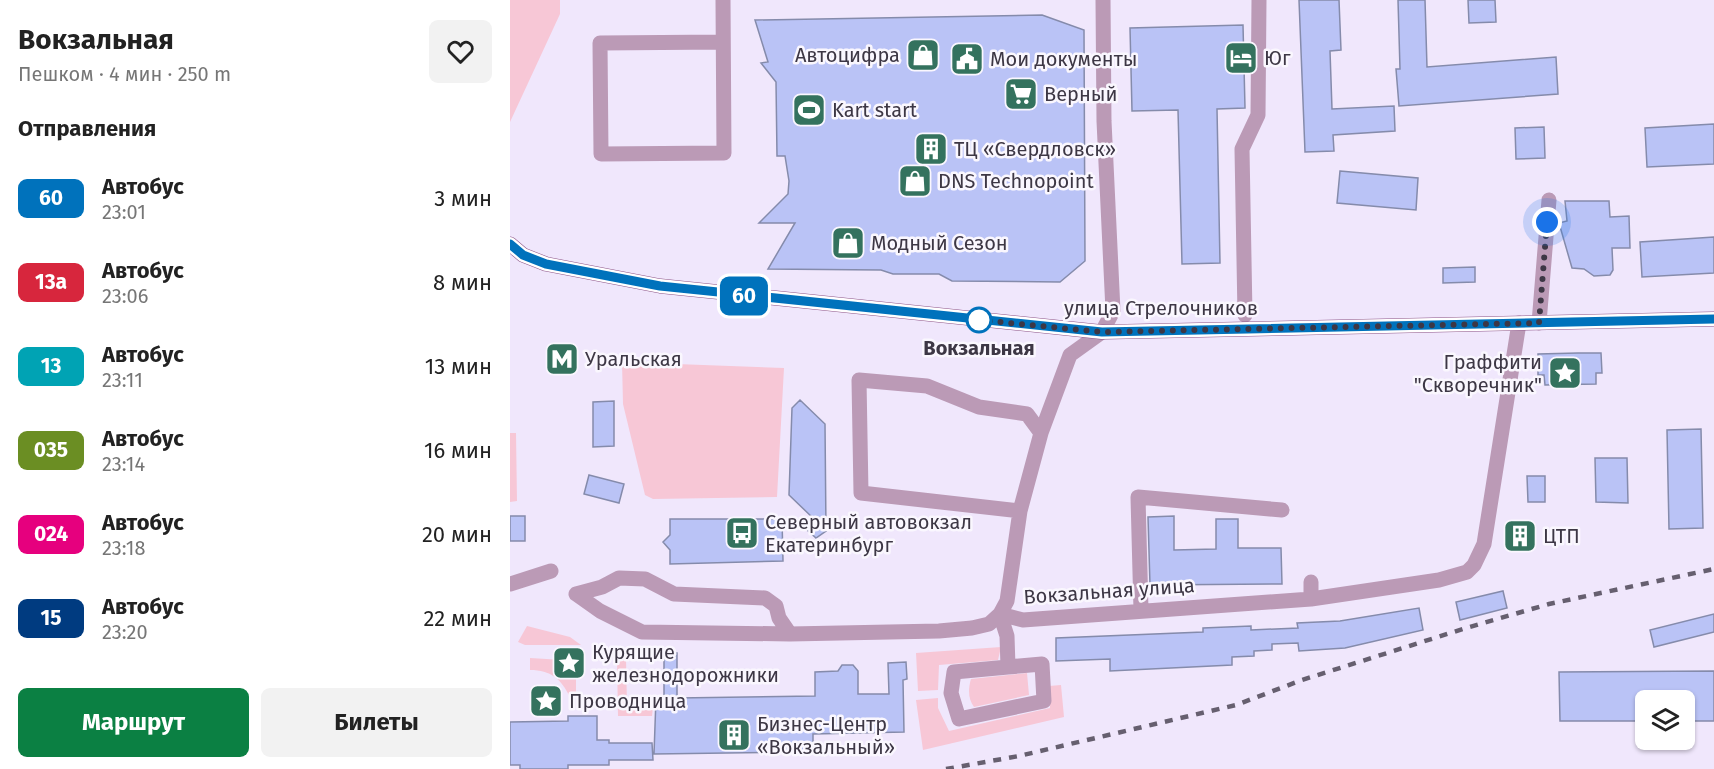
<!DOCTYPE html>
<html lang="ru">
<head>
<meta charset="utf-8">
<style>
	body { margin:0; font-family:"Fira Sans",sans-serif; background:#f2f2f2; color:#222; height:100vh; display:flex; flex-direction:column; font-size:22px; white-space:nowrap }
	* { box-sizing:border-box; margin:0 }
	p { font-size:20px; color:#767676 }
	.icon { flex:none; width:33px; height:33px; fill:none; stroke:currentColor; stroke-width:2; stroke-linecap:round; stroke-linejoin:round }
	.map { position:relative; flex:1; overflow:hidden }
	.details { display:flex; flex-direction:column; background:#fff; width:510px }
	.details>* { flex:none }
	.badge { padding:0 12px; border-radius:9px; font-size:21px; line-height:39px }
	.fabs { position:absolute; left:1125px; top:690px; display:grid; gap:12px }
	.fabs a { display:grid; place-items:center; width:60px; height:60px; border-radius:9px; background:#fff; box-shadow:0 2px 4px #0004; font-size:30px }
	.you { position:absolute; width:30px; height:30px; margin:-15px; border:4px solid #fff; border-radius:50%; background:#1a73e8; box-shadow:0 0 0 9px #1a73e833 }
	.map>.badge { position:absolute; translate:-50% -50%; box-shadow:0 0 0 3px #fff }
	h2 { padding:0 18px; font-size:22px; line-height:54px }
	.round { display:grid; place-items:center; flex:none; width:63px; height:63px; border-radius:9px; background:#f2f2f2 }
	.headline { display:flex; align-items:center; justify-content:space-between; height:102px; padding:0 18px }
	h1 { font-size:28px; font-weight:700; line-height:45px }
	.primary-button { display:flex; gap:12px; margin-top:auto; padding:12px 18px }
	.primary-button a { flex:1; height:69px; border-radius:9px; background:#0b8043; color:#fff; font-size:24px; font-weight:700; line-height:69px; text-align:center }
	.primary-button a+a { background:#f2f2f2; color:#222 }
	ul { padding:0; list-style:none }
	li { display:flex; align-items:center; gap:18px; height:84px; padding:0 18px }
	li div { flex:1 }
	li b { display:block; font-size:22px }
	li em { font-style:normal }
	li .badge { min-width:66px; font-weight:700; text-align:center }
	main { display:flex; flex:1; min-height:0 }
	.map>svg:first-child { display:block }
</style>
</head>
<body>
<main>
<section class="details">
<div class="headline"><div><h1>Вокзальная</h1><p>Пешком · 4 мин · 250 m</p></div><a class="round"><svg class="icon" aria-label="heart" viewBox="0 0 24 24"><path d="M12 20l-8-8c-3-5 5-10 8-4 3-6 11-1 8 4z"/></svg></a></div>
<h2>Отправления</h2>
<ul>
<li><span class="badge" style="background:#0072bc;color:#fff">60</span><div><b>Автобус</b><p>23:01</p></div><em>3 мин</em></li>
<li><span class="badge" style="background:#d7263d;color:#fff">13а</span><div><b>Автобус</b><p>23:06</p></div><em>8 мин</em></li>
<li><span class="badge" style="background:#00a3b4;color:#fff">13</span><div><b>Автобус</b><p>23:11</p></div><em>13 мин</em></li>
<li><span class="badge" style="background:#6b8e23;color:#fff">035</span><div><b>Автобус</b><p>23:14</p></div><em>16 мин</em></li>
<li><span class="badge" style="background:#e6007e;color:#fff">024</span><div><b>Автобус</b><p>23:18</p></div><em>20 мин</em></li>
<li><span class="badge" style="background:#003b80;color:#fff">15</span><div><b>Автобус</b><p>23:20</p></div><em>22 мин</em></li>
</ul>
<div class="primary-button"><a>Маршрут</a><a>Билеты</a></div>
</section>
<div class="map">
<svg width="1204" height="769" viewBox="0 0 1204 769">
	<rect width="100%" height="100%" fill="#f0e7fc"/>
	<path fill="#f7c7d6" d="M0 0H50V14L0 122Z
		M112 362 274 368 267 497 143 499 135 495 113 404Z
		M0 433H6L7 501 0 502Z
		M17 626 60 637 71 645H15L8 642Z
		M491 647 488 660 429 665 428 690 408 691 406 653Z
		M20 658 53 660V670H66V698L60 697C51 679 41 670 20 670Z
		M107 659H116L117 706 143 707 142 716H108Z
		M517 673 519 695 464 707C458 699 458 689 461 679Z
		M551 685 554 717 413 750 406 700 428 698V708L439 731 540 708 539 686Z"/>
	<path fill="#bac3f6" stroke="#858bab" stroke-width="1.5" d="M789 0H829L831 50 820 51 822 109 884 106 885 131 823 135 824 151 795 152Z
		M888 0H915L917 67 1046 57 1048 94 889 106 886 69H890Z
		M958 0H985L986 22 959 23Z
		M532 15 574 30 575 261 550 282 442 281 429 274H383L371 270 258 269 285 223H249L278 194 279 181 275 156H267L266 82 251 63 258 62 245 20Z
		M733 25 735 108 707 109 710 263 672 264 668 110 622 111 620 28Z
		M1204 124V164L1137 167 1135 128Z
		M1034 127 1035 158 1006 159 1005 128Z
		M830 171 908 178 906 210 827 203Z
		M1055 201H1099L1100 217 1119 216 1120 248H1102L1103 270 1100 275 1084 276 1074 269 1062 268 1049 223 1057 221Z
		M1204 237V273L1132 277 1130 242Z
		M965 267V282L933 283V268Z
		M1068 353H1091L1092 373H1086V384L1035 385 1034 375H1028V354Z
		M290 400 315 424 316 531 306 538 285 519H304L279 495 282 408Z
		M104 401V446L83 447V402Z
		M1191 429 1193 528 1159 529 1157 430Z
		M1085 458H1117L1118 503 1086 502Z
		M79 475 114 484 109 503 74 494Z
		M1017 476H1035V502H1018Z
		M0 516H15V541H0Z
		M664 516V550L706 549V519H728V548H771L772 584 640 585 638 517Z
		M160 519H272L273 561 160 564V550L153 542 160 535Z
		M1019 529V543L1002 544 1001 530Z
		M993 591 997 608 950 620 946 602Z
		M909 608 913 630 835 648 789 651 788 643 762 644V650L744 651V656L722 657V665L600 671V659L546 661V638L693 632V628L741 626V630L788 628 787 623 830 621Z
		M1204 614V632L1144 647 1140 630Z
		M154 653H167V698L305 696V672L328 671 332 665H343L348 671V694H379L378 663 396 662 397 679 393 680 394 732 303 734V752L144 754 146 698H154Z
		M1204 671V721H1174V700H1136V721H1050L1049 672Z
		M58 716H87V740H99V743H142L143 760H99V765H58V769H10V765H0V722L58 721Z"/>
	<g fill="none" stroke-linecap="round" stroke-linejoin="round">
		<path stroke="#bb9ab6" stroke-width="15" d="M213 0 214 153 91 154 90 43 213 42
			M735 315 732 149 748 115 749 0
			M1029 323 1039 200
			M510 511 351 493 349 380 417 386 469 407 517 414 531 433
			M801 582V599
			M0 584 41 571
			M66 594 90 611 132 632 280 634 429 631 462 628 479 624 490 614 497 601 510 511 531 433 560 355 592 332 603 311 594 121 593 0
			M66 594 92 587 109 578 135 579 164 594 255 598 266 606 269 618 280 634
			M631 610 628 497 772 510
			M490 614 513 620 801 599 929 580 957 572 964 565 974 544 1009 323
			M490 614 497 636 498 667 444 672 441 693 449 719 534 701 532 664 498 667"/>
		<path stroke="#8e5588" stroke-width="15" d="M0 244 13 255 36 264 150 286 592 332 1204 319"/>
		<path stroke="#665f6f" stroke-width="4.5" stroke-dasharray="8 8" stroke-linecap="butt" d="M436 769 509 756 726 705 792 680 956 628 1039 604 1204 569"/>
	</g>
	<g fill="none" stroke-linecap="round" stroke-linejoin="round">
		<defs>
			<path id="line" d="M0 244 13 255 36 264 150 286 592 332 1204 319"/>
		</defs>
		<use href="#line" stroke="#fff" stroke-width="14"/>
		<use href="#line" stroke="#0072bc" stroke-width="9"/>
		<path stroke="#3d3745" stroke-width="6" stroke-dasharray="0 10.8" d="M469 320 592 332 1029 323 1037 222"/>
	</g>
	<defs>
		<symbol id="shop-square" viewBox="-11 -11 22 22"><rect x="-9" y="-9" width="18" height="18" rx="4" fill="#34725e" stroke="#faf7fe"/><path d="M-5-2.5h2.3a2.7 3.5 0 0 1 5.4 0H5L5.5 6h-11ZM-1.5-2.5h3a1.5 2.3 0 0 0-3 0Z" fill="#fff"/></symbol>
		<symbol id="hotel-square" viewBox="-11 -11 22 22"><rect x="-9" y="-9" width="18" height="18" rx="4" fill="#34725e" stroke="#faf7fe"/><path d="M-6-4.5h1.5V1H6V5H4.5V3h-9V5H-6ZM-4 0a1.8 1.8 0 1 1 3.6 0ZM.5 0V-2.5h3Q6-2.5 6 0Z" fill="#fff"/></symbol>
		<symbol id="civic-square" viewBox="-11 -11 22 22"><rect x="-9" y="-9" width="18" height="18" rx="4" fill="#34725e" stroke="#faf7fe"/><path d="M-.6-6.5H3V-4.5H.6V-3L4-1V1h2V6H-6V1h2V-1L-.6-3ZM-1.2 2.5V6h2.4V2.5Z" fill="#fff"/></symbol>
		<symbol id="supermarket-square" viewBox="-11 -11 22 22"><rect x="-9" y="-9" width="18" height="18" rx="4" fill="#34725e" stroke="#faf7fe"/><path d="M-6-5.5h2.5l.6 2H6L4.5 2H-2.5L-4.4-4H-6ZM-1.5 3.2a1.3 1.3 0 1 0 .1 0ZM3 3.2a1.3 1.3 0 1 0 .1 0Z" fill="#fff"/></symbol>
		<symbol id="stadium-square" viewBox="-11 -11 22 22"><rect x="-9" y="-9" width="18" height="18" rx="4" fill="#34725e" stroke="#faf7fe"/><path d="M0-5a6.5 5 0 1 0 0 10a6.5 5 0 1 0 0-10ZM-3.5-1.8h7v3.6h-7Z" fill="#fff"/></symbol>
		<symbol id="building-square" viewBox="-11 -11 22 22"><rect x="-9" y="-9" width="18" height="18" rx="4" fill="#34725e" stroke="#faf7fe"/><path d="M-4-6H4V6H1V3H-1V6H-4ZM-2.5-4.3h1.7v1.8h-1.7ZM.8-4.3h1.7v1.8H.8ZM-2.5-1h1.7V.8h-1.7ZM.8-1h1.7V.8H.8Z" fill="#fff"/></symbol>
		<symbol id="metro-square" viewBox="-11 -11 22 22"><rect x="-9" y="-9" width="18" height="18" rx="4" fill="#34725e" stroke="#faf7fe"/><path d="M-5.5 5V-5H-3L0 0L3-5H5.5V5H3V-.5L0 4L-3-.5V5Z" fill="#fff"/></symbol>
		<symbol id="sight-square" viewBox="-11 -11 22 22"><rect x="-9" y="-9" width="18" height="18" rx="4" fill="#34725e" stroke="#faf7fe"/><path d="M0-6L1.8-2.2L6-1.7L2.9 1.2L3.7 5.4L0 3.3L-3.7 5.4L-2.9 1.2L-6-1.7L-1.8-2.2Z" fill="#fff"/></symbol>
		<symbol id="bus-square" viewBox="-11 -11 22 22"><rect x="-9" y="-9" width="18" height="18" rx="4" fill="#34725e" stroke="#faf7fe"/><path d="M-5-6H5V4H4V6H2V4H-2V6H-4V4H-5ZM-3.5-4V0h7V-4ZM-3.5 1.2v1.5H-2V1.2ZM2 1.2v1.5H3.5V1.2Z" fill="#fff"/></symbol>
	</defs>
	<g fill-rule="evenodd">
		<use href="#shop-square" x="394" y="36" width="38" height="38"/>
		<use href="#hotel-square" x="712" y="39" width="38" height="38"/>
		<use href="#civic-square" x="438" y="40" width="38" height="38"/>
		<use href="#supermarket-square" x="492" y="75" width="38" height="38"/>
		<use href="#stadium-square" x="280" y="91" width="38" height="38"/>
		<use href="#building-square" x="402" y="130" width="38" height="38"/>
		<use href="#shop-square" x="386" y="162" width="38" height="38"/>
		<use href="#shop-square" x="319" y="224" width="38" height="38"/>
		<use href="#metro-square" x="33" y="340" width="38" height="38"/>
		<use href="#sight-square" x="1036" y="354" width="38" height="38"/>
		<use href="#bus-square" x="213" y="514" width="38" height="38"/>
		<use href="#building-square" x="991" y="517" width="38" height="38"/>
		<use href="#sight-square" x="40" y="644" width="38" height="38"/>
		<use href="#sight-square" x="17" y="682" width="38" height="38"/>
		<use href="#building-square" x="205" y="716" width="38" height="38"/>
	</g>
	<circle fill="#fff" stroke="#0072bc" stroke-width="3" cx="469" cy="320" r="12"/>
	<g text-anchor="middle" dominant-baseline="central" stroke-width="5" stroke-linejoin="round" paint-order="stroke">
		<g font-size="20" fill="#3d3745" stroke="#faf7fe" text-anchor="start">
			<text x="390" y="55" text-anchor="end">Автоцифра</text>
			<text x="754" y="58">Юг</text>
			<text x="480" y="59">Мои документы</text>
			<text x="534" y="94">Верный</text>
			<text x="322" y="110">Kart start</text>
			<text x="444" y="149">ТЦ «Свердловск»</text>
			<text x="428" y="181">DNS Technopoint</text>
			<text x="361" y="243">Модный Сезон</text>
			<text x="75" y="359">Уральская</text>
			<text x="1032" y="362" text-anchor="end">Граффити<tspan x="1032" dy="23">"Скворечник"</tspan></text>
			<text x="255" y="522">Северный автовокзал<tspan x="255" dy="23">Екатеринбург</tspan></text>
			<text x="1033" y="536">ЦТП</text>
			<text x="82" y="652">Курящие<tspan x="82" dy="23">железнодорожники</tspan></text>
			<text x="59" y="701">Проводница</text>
			<text x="247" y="724">Бизнес-Центр<tspan x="247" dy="23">«Вокзальный»</tspan></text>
		</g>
		<g font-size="20" fill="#3d3745" stroke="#faf7fe">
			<text x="651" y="308">улица Стрелочников</text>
			<text transform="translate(599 591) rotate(-4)">Вокзальная улица</text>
		</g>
		<g font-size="20" font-weight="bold" fill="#3d3745" stroke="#faf7fe">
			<text x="469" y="348">Вокзальная</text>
		</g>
	</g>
</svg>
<div class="fabs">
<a><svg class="icon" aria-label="layers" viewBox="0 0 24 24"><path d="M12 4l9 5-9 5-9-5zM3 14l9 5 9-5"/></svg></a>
</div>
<div class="you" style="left:1037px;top:222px"></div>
<b class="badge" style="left:234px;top:296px;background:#0072bc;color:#fff">60</b>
</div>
</main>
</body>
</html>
